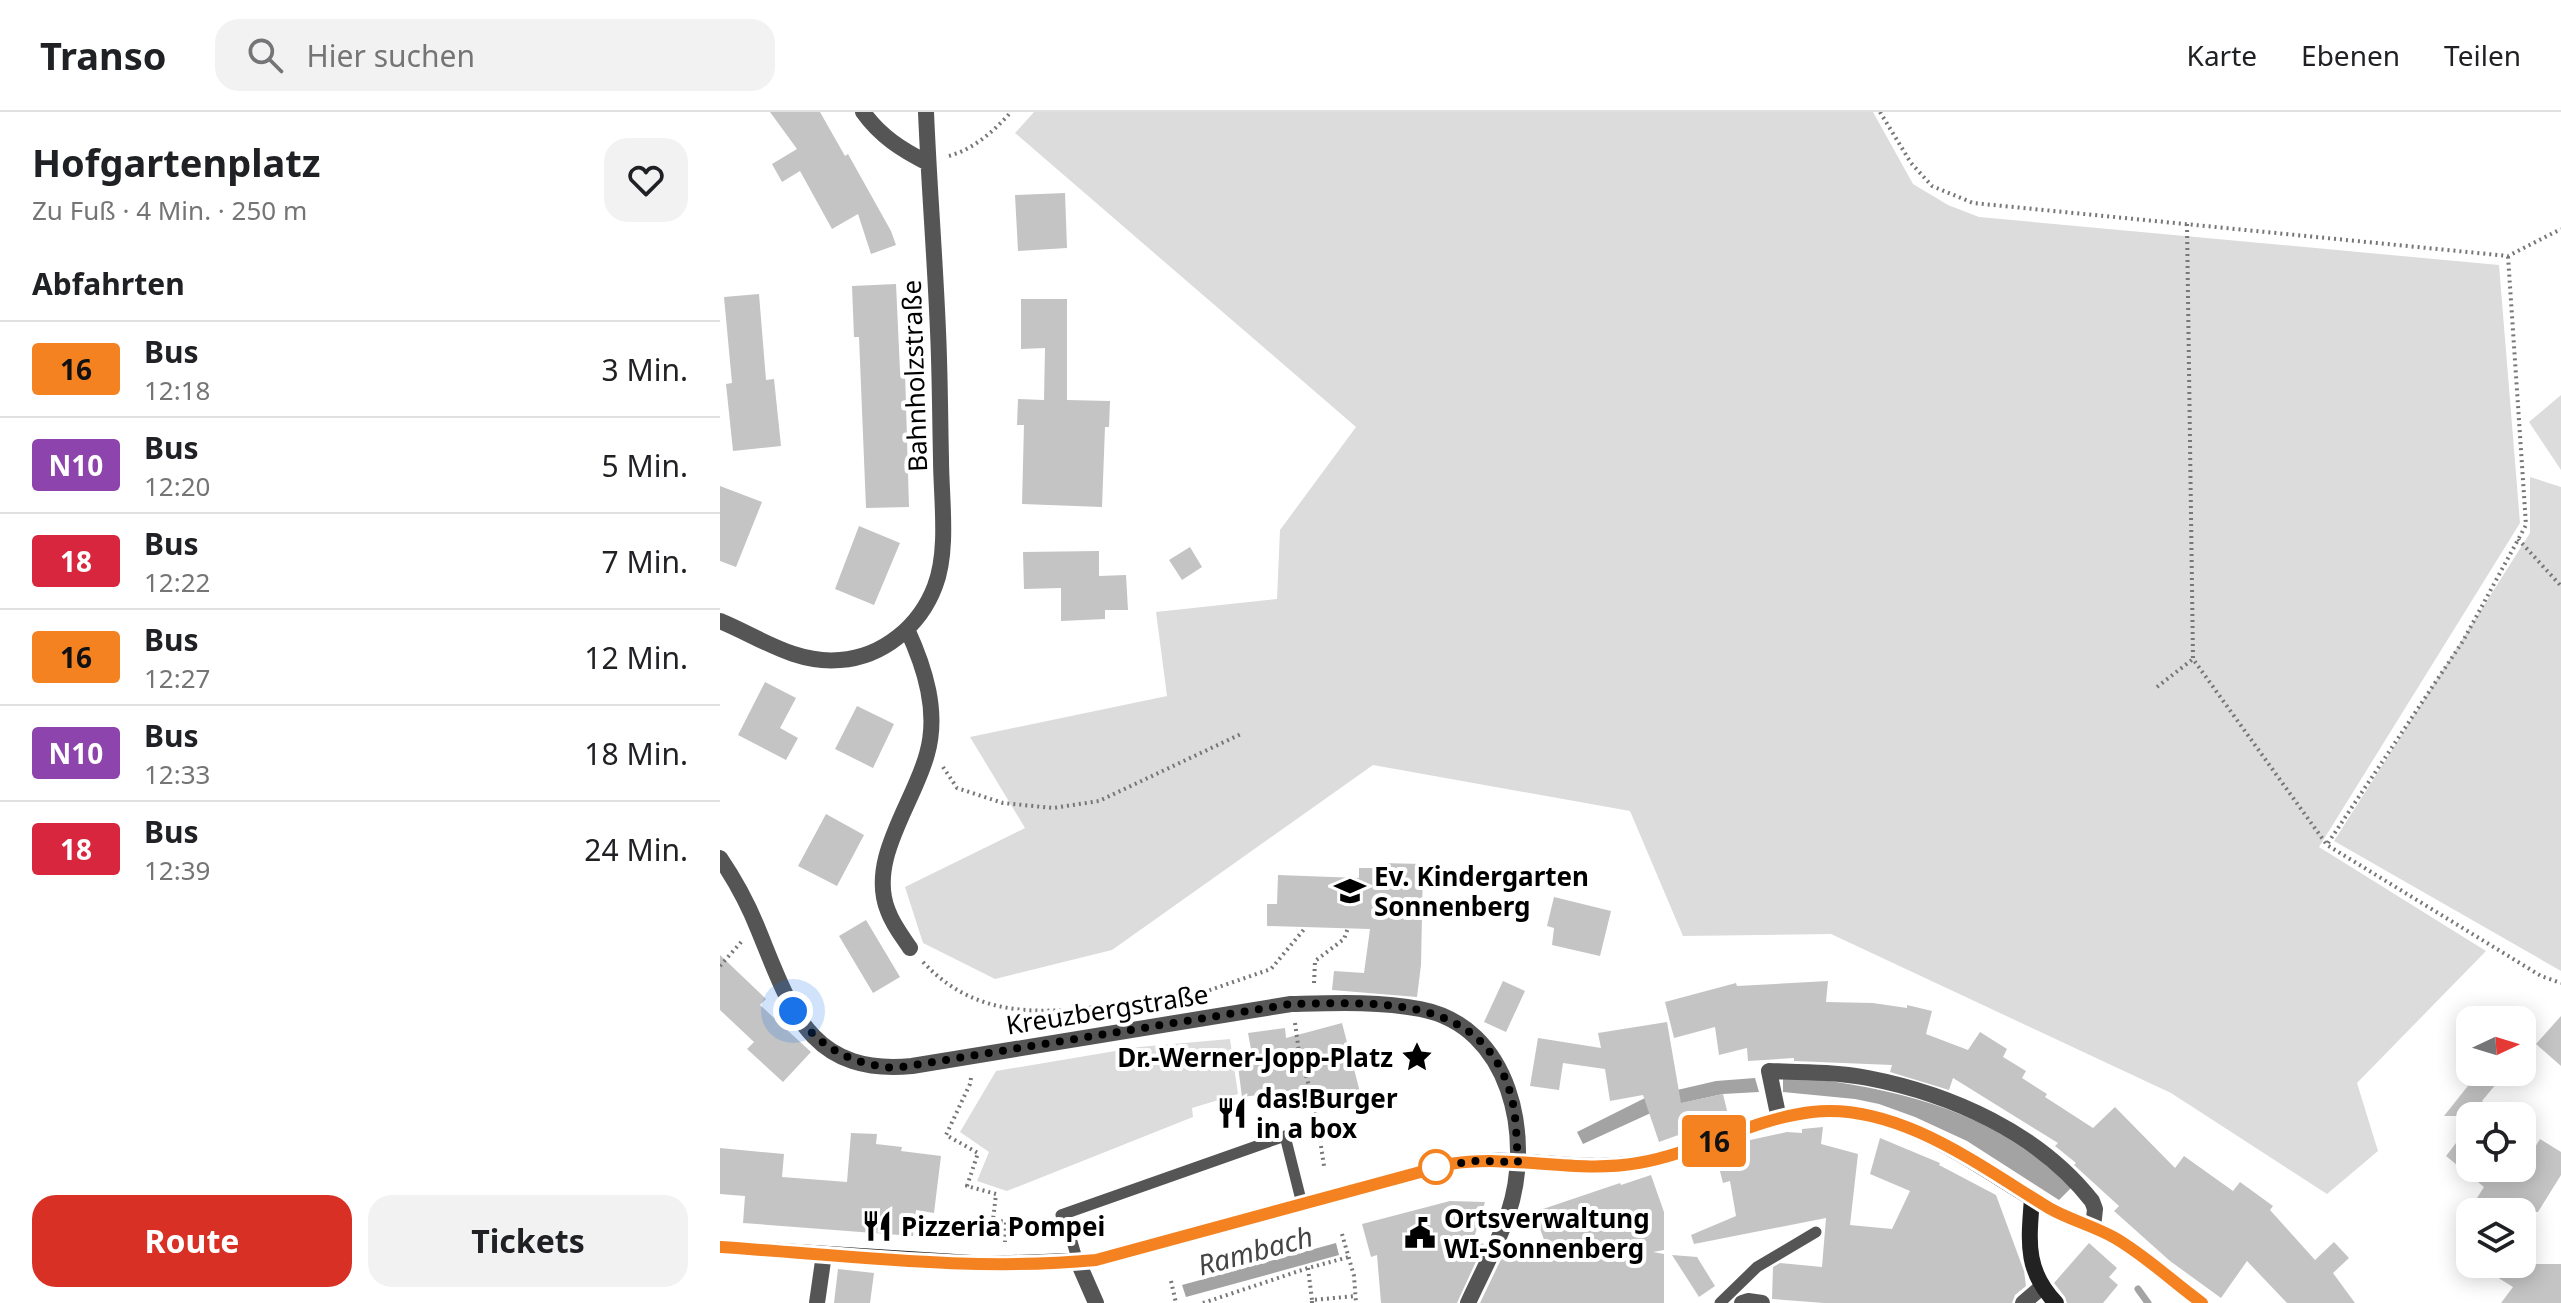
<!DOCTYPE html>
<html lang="de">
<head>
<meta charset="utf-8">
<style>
	body { margin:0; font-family:"Noto Sans",sans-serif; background:#f2f2f2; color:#202124; height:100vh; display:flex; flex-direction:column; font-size:30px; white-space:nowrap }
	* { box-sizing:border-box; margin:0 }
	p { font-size:26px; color:#757577 }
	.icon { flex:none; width:44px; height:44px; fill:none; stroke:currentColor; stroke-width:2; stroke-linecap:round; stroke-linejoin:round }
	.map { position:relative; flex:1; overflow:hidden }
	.sheet { display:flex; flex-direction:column; background:#fff; width:720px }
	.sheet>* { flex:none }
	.badge { padding:0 16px; border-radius:6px; font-size:28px; line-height:52px }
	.needle { width:52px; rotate:86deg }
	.tools { position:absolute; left:1736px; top:894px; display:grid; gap:16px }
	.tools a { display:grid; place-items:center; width:80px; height:80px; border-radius:16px; background:#fff; box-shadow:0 4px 20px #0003; font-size:40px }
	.you { position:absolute; width:40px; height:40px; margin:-20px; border:6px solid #fff; border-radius:50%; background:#1a73e8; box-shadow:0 0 0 12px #1a73e833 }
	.map>.badge { position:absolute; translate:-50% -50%; box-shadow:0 0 0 4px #fff }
	h2 { padding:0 32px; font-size:30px; line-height:72px }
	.round { display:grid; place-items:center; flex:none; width:84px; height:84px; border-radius:24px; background:#f2f2f2 }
	.overview { display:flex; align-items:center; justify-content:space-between; height:136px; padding:0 32px }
	h1 { font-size:38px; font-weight:700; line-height:60px }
	.button { display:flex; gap:16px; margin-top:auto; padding:16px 32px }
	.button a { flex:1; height:92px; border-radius:24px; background:#d93025; color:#fff; font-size:32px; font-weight:700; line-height:92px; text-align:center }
	.button a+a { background:#f2f2f2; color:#202124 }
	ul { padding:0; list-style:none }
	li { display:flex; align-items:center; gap:24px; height:96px; padding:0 32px; border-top:2px solid #e0e0e0 }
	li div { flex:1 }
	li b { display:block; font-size:30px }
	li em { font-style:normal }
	li .badge { min-width:88px; font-weight:700; text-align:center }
	header { display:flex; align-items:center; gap:48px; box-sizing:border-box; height:112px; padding:0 40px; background:#fff; border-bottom:2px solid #e0e0e0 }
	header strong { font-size:38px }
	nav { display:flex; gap:44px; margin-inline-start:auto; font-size:28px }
	.search { width:560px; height:72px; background:#f2f2f2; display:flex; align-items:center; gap:20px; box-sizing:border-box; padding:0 28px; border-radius:24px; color:#757577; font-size:30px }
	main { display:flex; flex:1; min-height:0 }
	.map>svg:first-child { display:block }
</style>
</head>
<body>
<header>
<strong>Transo</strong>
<div class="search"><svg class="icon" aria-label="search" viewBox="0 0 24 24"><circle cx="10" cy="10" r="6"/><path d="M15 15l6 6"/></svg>Hier suchen</div>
<nav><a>Karte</a><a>Ebenen</a><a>Teilen</a></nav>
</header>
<main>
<section class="sheet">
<div class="overview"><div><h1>Hofgartenplatz</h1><p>Zu Fuß · 4 Min. · 250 m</p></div><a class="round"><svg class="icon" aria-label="heart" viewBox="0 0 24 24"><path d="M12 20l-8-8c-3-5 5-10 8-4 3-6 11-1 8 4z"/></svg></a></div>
<h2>Abfahrten</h2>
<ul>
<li><span class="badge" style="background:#f58220;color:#111">16</span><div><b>Bus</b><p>12:18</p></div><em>3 Min.</em></li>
<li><span class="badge" style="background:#8e44ad;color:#fff">N10</span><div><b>Bus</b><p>12:20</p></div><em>5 Min.</em></li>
<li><span class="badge" style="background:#d7263d;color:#fff">18</span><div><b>Bus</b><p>12:22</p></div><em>7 Min.</em></li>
<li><span class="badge" style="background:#f58220;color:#111">16</span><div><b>Bus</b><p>12:27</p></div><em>12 Min.</em></li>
<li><span class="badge" style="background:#8e44ad;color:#fff">N10</span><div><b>Bus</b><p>12:33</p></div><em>18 Min.</em></li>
<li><span class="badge" style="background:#d7263d;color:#fff">18</span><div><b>Bus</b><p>12:39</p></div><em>24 Min.</em></li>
</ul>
<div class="button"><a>Route</a><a>Tickets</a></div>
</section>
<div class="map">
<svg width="1841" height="1191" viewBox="0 0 1841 1191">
	<rect width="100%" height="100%" fill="#fff"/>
	<path fill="#dcdcdc" d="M314 0H1153L1193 72 1228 93 1259 105 1779 153 1800 411 1599 735 1766 839 1637 971 1658 1039 1607 1082 1451 981 1111 822 963 824 910 699 653 653 392 838 275 867 203 831 185 775 305 716 250 625 447 584 436 500 557 487 560 418 636 315 295 21Z
		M1841 283V358L1809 310Z
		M1810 365 1841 375V859L1614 729 1810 421Z
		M510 927 518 982 472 996 473 1005 287 1079 257 1069 269 1040 240 1020 276 959 419 935Z"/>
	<path fill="#a3a3a3" d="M1063 963C1173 976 1269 994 1351 1076L1339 1088 1247 1029 1195 1005 1159 992 1135 987 1063 980Z
		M1035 966 1039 980 1003 982 944 995 863 1032 857 1020 927 985 996 969Z
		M616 1131 619 1143 466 1185 462 1173Z"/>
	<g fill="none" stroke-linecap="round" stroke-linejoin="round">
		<path stroke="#a3a3a3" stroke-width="7" d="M1418 1177 1428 1191"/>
	</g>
	<path fill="#c4c4c4" d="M50 0H100L125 44 128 42 171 119 176 133 151 142 138 102 112 117 80 59 62 70 52 52 77 37Z
		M345 81 347 136 298 139 295 83Z
		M176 172 180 259H185L189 395 146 396 139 225H134L132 174Z
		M39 182 46 268 54 267 61 334 13 339 6 272 12 271 4 185Z
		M301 187H347V288L390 289 389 315H385L382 395 302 392 304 313H297L298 287 324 288 325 236 301 237Z
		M0 374 42 390 16 455 0 449Z
		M139 414 180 431 154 493 115 477Z
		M470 435 482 455 462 468 449 448Z
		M379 439V464L406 463 408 498H385V507L341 509V476L304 477 303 440Z
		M45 570 76 586 60 616 78 626 66 648 18 623Z
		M137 594 174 612 153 656 115 637Z
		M106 702 144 723 117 774 78 754Z
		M661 751 703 752 701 853 697 885 612 878 614 859 644 861 650 817 547 814V792H557L558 763 639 766V756H661Z
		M834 785 891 799 880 844 832 833 834 816 827 814Z
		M146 808 180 865 153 881 119 824Z
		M0 843 46 887 40 893 91 940 63 970 27 937 34 930 0 898Z
		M783 869 805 879 786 920 764 910Z
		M1108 869 1106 890 1153 891 1187 896V893L1212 899 1206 922 1248 938 1260 920 1287 937 1283 945 1306 959 1302 966 1327 982 1325 985 1373 1016 1395 995 1455 1056 1464 1044 1513 1079 1520 1070 1553 1094 1550 1098 1595 1148 1614 1130 1629 1146 1613 1161 1635 1191H1567L1527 1149 1501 1186 1450 1149 1394 1099 1399 1094 1354 1053 1356 1051 1335 1034 1338 1031 1233 966 1229 978 1170 960 1172 953 1074 949V946L1028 949 1027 936 999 943 995 915 954 926 945 890 1016 871 1017 874Z
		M1841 904V954L1816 932Z
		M947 910 961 991 1003 982 1010 1011 990 1018 989 1012 939 1030 923 983 890 989 885 957 843 951 839 978 810 974 818 926 881 936 878 921Z
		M622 911 641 984 599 994 594 976 522 985 516 939 531 937 528 921 565 916 566 926Z
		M1759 960H1786L1762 989 1781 1004H1724Z
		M1750 1013V1056H1782L1796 1066 1820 1027 1841 1040V1063L1818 1100H1748L1764 1075 1726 1044Z
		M1103 1015 1101 1032 1138 1042 1130 1113 1172 1117 1190 1079 1150 1062 1160 1026 1220 1051 1219 1053 1276 1083 1304 1159 1306 1174 1295 1183 1292 1191H1104L1052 1187 1053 1155 1060 1151 1102 1155 1106 1106 974 1132 971 1123 1016 1104 1010 1069 1003 1071 995 1040 1021 1030 1067 1020 1082 1021V1017Z
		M131 1021 157 1022 156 1032 182 1035 181 1039 221 1044 214 1101 196 1098 193 1124 23 1111 25 1084 0 1082V1036L64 1042 62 1065 127 1070Z
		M931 1063 944 1100V1138L933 1140 944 1142V1191H760L785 1139 804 1144 808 1130 827 1136 814 1100 900 1071 901 1073Z
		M730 1089 765 1090 753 1129 764 1132 737 1191H661L657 1143 651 1145 642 1112Z
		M1369 1131 1397 1156 1389 1165 1398 1173 1383 1191H1347L1345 1185 1334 1171Z
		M952 1143 977 1145 995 1174 979 1185Z
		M1756 1152H1841V1191H1781L1793 1175Z
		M118 1157 154 1161 150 1191H114Z"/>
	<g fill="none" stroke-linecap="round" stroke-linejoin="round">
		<path stroke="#777" stroke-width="4" stroke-dasharray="2 4" stroke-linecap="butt" d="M1160 0 1191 51 1212 74 1253 91 1788 144 1841 117
			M229 44C254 37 274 19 291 0
			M1467 112 1473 547 1607 733 1821 864 1841 871
			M1798 427 1841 474
			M1437 575 1473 547
			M223 655 237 676 283 691 333 696 379 689 521 622
			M1608 731 1743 529 1806 413 1788 144
			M203 850C266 918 347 898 429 888L431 897
			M0 854 22 829
			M594 871 595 849 624 827 628 816
			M461 888 551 857 586 815
			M575 911 579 940 595 994 604 1054
			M251 966 250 972 226 1023 258 1041 247 1074 276 1082 273 1108 286 1110 285 1130
			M622 1122 634 1164 636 1191
			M588 1156 592 1188
			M451 1169 456 1191
			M483 1191 588 1156 629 1145
			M592 1191V1188L636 1184"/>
		<path stroke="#555" stroke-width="11" d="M358 1150 351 1126 341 1103 565 1024 582 1092
			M1000 1191 1037 1155 1096 1120"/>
		<path stroke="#555" stroke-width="16" d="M143 0C160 24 182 38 208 51
			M0 509C39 525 75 552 120 548 163 545 200 514 215 474 229 438 221 385 221 347 220 304 220 262 218 219 215 146 209 73 206 0
			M187 517C205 556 219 600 207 642 194 691 147 748 168 799 173 813 182 824 190 836
			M0 746C15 768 28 792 38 817 70 895 89 964 192 954L571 892C614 891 658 889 700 897 791 914 814 1026 788 1102 778 1132 761 1162 748 1191
			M1059 1007 1049 959C1082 960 1116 960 1148 966 1231 982 1319 1021 1372 1089L1375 1097 1373 1116
			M358 1150 376 1191
			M97 1191 104 1142
			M1022 1191 1028 1189 1042 1191
			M1303 1191 1322 1175"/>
		<path stroke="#222" stroke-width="16" d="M1312 1086C1309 1128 1304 1158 1336 1191
			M0 1135 267 1152 376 1148 730 1052C792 1041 855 1061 918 1051 977 1041 1032 1007 1092 1000 1183 990 1259 1058 1334 1099 1354 1110 1376 1115 1395 1126 1426 1144 1453 1170 1482 1191"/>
	</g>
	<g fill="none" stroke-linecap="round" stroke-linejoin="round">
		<defs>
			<path id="line" d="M0 1135C124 1143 252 1160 376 1148L730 1052C792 1042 855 1062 918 1051 977 1041 1032 1007 1092 1000 1177 990 1260 1054 1329 1096 1350 1108 1374 1114 1395 1126 1426 1144 1453 1170 1482 1191"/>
		</defs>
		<use href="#line" stroke="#fff" stroke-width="18"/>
		<use href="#line" stroke="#f58220" stroke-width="12"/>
		<path stroke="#000" stroke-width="8" stroke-dasharray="0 14.4" d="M73 899C99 935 131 953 176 956L571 892C652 891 758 881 789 977 797 1000 796 1026 798 1050L755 1049 716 1055"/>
	</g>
	<defs>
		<symbol id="school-bare" viewBox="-9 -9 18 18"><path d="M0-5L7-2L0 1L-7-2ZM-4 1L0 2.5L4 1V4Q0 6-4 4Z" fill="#000" stroke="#fff" stroke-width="2.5" paint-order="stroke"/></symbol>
		<symbol id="sight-bare" viewBox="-9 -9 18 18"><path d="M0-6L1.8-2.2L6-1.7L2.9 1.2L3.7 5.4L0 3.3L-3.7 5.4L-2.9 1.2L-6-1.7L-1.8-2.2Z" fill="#000" stroke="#fff" stroke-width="2.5" paint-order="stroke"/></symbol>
		<symbol id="restaurant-bare" viewBox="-9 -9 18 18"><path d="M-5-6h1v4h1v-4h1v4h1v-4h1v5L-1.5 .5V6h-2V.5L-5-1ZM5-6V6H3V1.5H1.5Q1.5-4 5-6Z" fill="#000" stroke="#fff" stroke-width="2.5" paint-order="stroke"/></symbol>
		<symbol id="civic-bare" viewBox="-9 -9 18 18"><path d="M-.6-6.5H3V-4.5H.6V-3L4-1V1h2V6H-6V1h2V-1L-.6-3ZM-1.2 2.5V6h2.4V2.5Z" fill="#000" stroke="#fff" stroke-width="2.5" paint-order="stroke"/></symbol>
	</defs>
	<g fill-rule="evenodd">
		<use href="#school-bare" x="608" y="757" width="44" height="44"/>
		<use href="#sight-bare" x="675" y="923" width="44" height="44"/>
		<use href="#restaurant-bare" x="490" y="979" width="44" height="44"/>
		<use href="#restaurant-bare" x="135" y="1092" width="44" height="44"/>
		<use href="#civic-bare" x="678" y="1099" width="44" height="44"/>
	</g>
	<circle fill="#fff" stroke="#f58220" stroke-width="4" cx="716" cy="1055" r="16"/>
	<g text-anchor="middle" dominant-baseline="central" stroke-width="8" stroke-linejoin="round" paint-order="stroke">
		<g font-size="26" fill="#000" stroke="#fff">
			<text transform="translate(194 264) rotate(-92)">Bahnholzstraße</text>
			<text transform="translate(387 897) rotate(-9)">Kreuzbergstraße</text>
		</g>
		<g font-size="26" font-weight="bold" fill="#000" stroke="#fff" text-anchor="start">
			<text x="654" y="764">Ev. Kindergarten<tspan x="654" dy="30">Sonnenberg</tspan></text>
			<text x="673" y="945" text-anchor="end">Dr.-Werner-Jopp-Platz</text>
			<text x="536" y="986">das!Burger<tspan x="536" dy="30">in a box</tspan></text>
			<text x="724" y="1106">Ortsverwaltung<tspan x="724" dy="30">WI-Sonnenberg</tspan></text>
			<text x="181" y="1114">Pizzeria Pompei</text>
		</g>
		<g font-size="28" font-style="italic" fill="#444" stroke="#fff">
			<text transform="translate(535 1138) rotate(-15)">Rambach</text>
		</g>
	</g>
</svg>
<div class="tools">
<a><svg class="needle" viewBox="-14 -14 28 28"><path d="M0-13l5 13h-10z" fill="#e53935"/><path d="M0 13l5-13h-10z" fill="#757577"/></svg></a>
<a><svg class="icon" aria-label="locate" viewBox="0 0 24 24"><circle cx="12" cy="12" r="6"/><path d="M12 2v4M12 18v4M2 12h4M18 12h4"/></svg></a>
<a><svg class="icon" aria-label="layers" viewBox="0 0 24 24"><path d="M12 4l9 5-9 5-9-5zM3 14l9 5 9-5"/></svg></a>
</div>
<div class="you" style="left:73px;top:899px"></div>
<b class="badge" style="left:994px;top:1029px;background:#f58220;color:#111">16</b>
</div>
</main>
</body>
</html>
